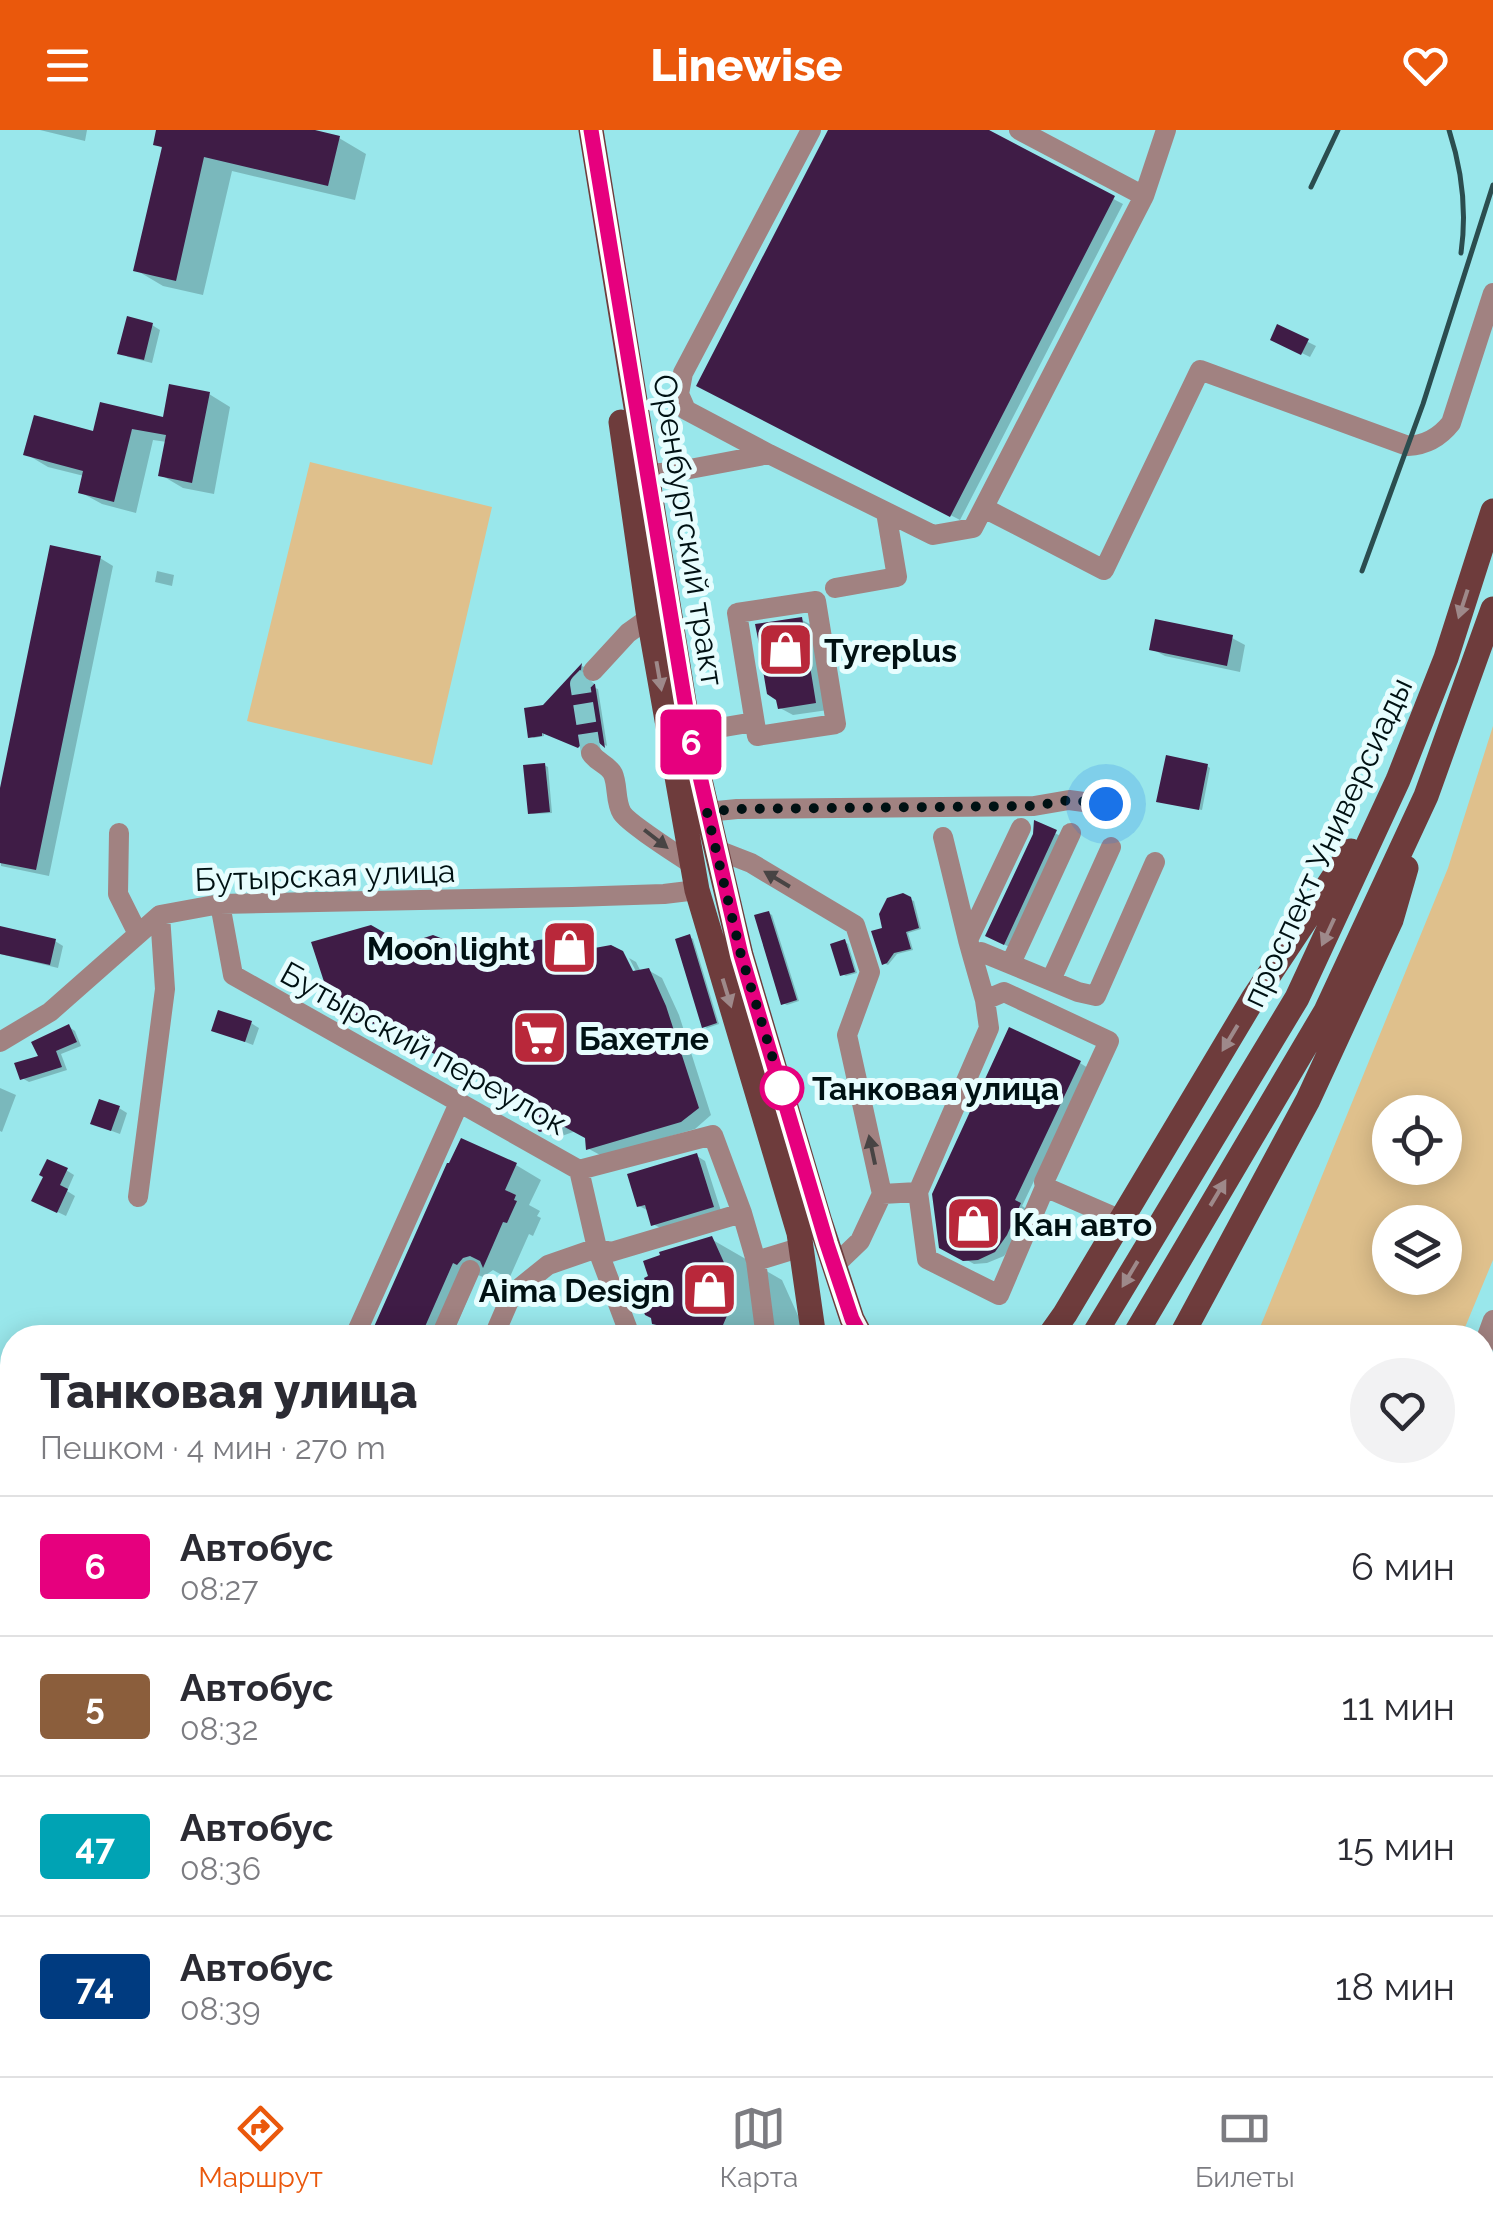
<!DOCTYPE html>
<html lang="ru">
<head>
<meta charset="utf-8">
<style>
	body { margin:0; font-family:Raleway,sans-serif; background:#f2f2f3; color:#2b2b33; height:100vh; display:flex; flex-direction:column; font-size:38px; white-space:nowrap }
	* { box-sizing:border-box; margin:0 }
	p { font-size:32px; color:#7c7c81 }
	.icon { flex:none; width:55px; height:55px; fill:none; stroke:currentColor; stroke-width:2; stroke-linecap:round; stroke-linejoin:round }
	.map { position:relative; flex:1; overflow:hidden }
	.side { position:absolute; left:0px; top:1195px; width:1495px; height:752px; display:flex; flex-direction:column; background:#fff; border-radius:40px 40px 0 0; box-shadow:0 5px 25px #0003 }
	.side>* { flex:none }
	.badge { padding:0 20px; border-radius:8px; font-size:35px; line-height:65px }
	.buttons { position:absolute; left:1372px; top:965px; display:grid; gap:20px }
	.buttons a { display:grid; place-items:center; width:90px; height:90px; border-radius:50%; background:#fff; box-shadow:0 5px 25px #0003; font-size:50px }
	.you { position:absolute; width:50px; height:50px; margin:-25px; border:8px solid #fff; border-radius:50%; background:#1a73e8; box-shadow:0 0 0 15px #1a73e833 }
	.map>.badge { position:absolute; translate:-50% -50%; box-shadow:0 0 0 5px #fff }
	.round { display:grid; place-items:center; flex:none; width:105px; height:105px; border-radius:52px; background:#f2f2f3 }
	.headline { display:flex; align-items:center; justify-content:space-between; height:170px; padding:0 40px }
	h1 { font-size:48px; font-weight:800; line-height:75px }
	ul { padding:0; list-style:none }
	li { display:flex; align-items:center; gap:30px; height:140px; padding:0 40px; border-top:2px solid #e1e1e2 }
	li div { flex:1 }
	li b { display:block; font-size:38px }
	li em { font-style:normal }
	li .badge { min-width:110px; font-weight:700; text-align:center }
	header { display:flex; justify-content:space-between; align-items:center; height:130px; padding:0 40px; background:#ea580c; color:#fff; font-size:45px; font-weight:800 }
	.tabs { display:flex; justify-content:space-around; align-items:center; height:140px; border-top:2px solid #e1e1e2; background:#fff; font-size:28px; color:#7c7c81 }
	.tabs a { display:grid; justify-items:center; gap:5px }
	.tabs .current { color:#ea580c }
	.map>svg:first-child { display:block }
</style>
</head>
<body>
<header><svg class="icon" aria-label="menu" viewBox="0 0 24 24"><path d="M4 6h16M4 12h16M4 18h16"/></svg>Linewise<svg class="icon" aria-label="heart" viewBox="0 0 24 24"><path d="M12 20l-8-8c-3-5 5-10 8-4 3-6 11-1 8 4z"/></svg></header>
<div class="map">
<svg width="1493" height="1946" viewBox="0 0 1493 1946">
	<rect width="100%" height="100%" fill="#99e7eb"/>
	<path fill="#dfc08c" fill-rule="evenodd" d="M310 332 492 377 432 635 247 591Z
		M1493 596V1130L1461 1207H1256L1448 738ZM1445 982V1038H1390V982ZM1445 1092V1148H1390V1092Z"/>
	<path fill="#c2a169" d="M1493 1400V1488L1483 1486 1482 1403Z
		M1308 1935H1481L1493 1946H1332Z"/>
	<path fill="#0003" d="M40 0H87L85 11Z
		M159 0H304L339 8 366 24 355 70 232 41 203 165 163 156 136 140 164 19 156 14Z
		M831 0H981L1123 74 960 390 700 255Z
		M152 195 160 200 152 233 128 227 120 222Z
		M1278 197 1316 216 1310 227 1281 213Z
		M209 264 230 277 214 364 183 358 161 345 167 312 153 310 136 383 102 374 80 362 84 346 48 337 26 324 95 304 165 290Z
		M100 428 113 436 49 746 1 736 0 670Z
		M157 441 174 445 172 456 155 452Z
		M802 490 815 497 828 580 793 585 780 578 778 568Z
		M1232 508 1245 515 1240 542 1165 526 1152 519Z
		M582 536 584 537 583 550 587 555 598 559 607 616 595 610 587 612 583 618 544 601V606L534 608 530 606 545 577Z
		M544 635 548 637 552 683 533 684 530 683Z
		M1207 636 1210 638 1202 680 1162 672Z
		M1036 694 1069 710 1018 821 1001 813 1036 704Z
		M903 766 914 771 921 799 908 803 913 820 897 824 888 835 884 833 885 799Z
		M769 783 772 785 799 871 787 875 783 873Z
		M0 798 55 811 63 816 58 838 0 824Z
		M371 798 404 817 455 816 469 824 472 832 583 808 596 816 598 820 637 854 641 851 629 828 636 832 641 842 648 840 662 848 679 885 711 985 695 999 602 1026 589 1019 587 1007 576 1001 556 1008 540 1000 536 976 523 975 510 967 504 959 497 958 483 950Z
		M690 807 693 809 719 894 707 898 704 896Z
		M845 812 848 814 857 843 846 846 842 844Z
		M251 893 259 898 253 915 214 900Z
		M69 897 75 901 81 916 61 924 67 940 29 952 22 948Z
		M1080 933 1088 938 1022 1076 1028 1080 1015 1110 1004 1126 987 1133 974 1134 942 1116Z
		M0 958 16 965 2 1002 0 1001Z
		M119 978 127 983 120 1004 101 997Z
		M462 1011 516 1035 541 1050 529 1075 540 1081 537 1086 541 1088 533 1106 529 1104 509 1149 493 1140 483 1147 478 1145 451 1208H375Z
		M697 1026 705 1031 721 1081 662 1099 653 1094 649 1081 639 1076Z
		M66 1040 74 1045 67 1061 75 1066 66 1086 43 1075 46 1047Z
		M711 1109 782 1150 800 1190 799 1208H674L671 1202 654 1192 649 1155Z
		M545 1200 558 1208H537Z
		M1482 1306 1490 1310 1483 1332H1482Z
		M1482 1608 1493 1610V1814L1482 1807Z
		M6 1707 12 1711V1745L0 1739V1719Z
		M12 1856V1917L2 1940 11 1945 0 1946V1870L4 1872Z
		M80 1935H115L128 1942 127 1946H95L79 1937Z
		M1091 1935H1119L1126 1939 1124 1946H1087Z"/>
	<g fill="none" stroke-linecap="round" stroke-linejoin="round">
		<path stroke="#379095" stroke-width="5" d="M0 1480 12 1484
			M1421 1935 1432 1946"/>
	</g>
	<path fill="#3f1c46" d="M156 0H315L340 6 328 56 204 27 176 151 133 141 162 17 153 15Z
		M828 0H989L1115 66 950 387 696 256Z
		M127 186 153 193 144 230 117 224Z
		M1277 194 1309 209 1301 225 1270 210Z
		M169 254 210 262 192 353 158 346 166 305 132 299 114 372 78 363 83 341 23 325 34 285 93 301 100 272 163 287Z
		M50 415 101 426 36 740 0 733V658Z
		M802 487 816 573 778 579 776 570 767 564 761 529 765 523 759 514 755 494Z
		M1155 489 1233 505 1227 536 1149 520Z
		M582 533 580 546 584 552 595 554 605 618 597 611 590 609 584 611 578 618 542 603V606L528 608 524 578 543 575Z
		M1166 625 1208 634 1199 680 1156 672Z
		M545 633 550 682 528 684 523 635Z
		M1034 690 1057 700 1004 815 985 806 1033 704Z
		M903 763 911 767 919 798 906 802 911 819 894 823 887 833 882 835 871 801 882 798 879 784 887 768Z
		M769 781 797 870 781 875 754 785Z
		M371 795 392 807 396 817 433 805 456 814 463 832 538 810 583 805 589 819 611 815 623 821 633 841 649 838 666 876 699 978 681 992 586 1020 585 1008 561 995 540 1002 538 1001 532 970 508 969 498 953 481 952 469 941 331 873 311 812Z
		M0 796 56 809 50 835 0 824Z
		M690 804 717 893 702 898 675 809Z
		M845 809 855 842 840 846 830 814Z
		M218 880 252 891 245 912 211 901Z
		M69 894 77 912 56 921 62 937 20 950 14 933 38 926 31 912Z
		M1009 897 1081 931 1015 1070 1021 1073 1007 1105 995 1122 978 1130 963 1131 939 1118 932 1064Z
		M99 969 120 976 111 1001 90 994Z
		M461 1008 517 1033 505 1060 516 1065 514 1070 517 1071 507 1093 503 1092 483 1138 480 1131 470 1126 463 1128 457 1135 453 1133 420 1208H369L447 1033H449Z
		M697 1023 714 1077 651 1096 645 1075 637 1077 627 1044Z
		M47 1029 68 1038 60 1055 68 1059 57 1083 31 1071 43 1047 39 1045Z
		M712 1106 731 1148 729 1181 720 1202 714 1208H666L670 1198 652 1194 651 1188 645 1185 635 1157 646 1153 644 1148 648 1146 643 1131 660 1125 659 1122Z"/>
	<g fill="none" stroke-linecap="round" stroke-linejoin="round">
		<path stroke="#82c7cb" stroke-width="20" stroke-dasharray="20 10" stroke-linecap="butt" d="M591 623 580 554 593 541"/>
		<path stroke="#a18281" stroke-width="20" d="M811 0 683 243 679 264 686 280 769 324 933 405 973 398 1144 66 1019 0
			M1144 66 1166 0
			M647 344 674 342 769 324
			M984 378 1104 440 1200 240 1408 316C1426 315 1440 307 1451 293L1493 163
			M835 458 897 447 886 382
			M816 471 836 594 757 606 737 483Z
			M593 541 628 503 649 488
			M689 603 754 592
			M591 623C597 633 608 634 613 644 618 655 615 672 622 683 629 694 680 726 693 735
			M707 682 737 679 1034 676 1069 670 1106 675
			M119 703 118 764 138 804
			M943 707 968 810
			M715 719 751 733 855 795 870 842 847 905 882 1064 860 1111 834 1136
			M220 774 233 845 579 1040 713 1005 742 1083 756 1131 766 1208
			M973 828 968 810 1021 698
			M1011 833 1071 703
			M1051 850 1111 717
			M985 870 973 828 981 822 1078 862 1096 866 1155 732
			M0 912 50 882 160 785 220 774 572 767 664 764 697 760
			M579 1040 597 1118 631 1208
			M918 1062 989 898 985 870 1004 862 1109 911 1044 1052 1045 1057
			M882 1064 918 1062 927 1129 999 1165 1045 1057 1121 1090
			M138 1067 165 859 160 785
			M756 1131 802 1117
			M354 1208 459 973
			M440 1208 470 1140
			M493 1208 512 1164 548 1135 597 1118 611 1122 742 1083
			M1482 1220 1493 1190
			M1482 1288 1493 1292
			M1482 1386 1493 1383
			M0 1784 12 1790
			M1482 1856 1493 1862
			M325 1935 348 1946
			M1059 1935 1060 1946
			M30 1946 36 1935
			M288 1946 293 1935
			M605 1946 611 1935
			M839 1946 844 1935
			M952 1946 955 1935"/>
		<path stroke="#6e3c3c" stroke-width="25" d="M591 0 689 603 741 825 820 1092 852 1189 862 1208
			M621 292 649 488 697 760 799 1103 814 1208
			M1048 1208 1065 1184 1253 869 1351 721
			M1092 1208 1297 868 1398 650 1446 528 1493 381
			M1133 1208 1326 881 1426 666 1493 479
			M1180 1208 1308 970 1391 790 1406 738
			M1482 1510 1493 1512
			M1482 1561H1493
			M660 1946 665 1935
			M695 1946 700 1935
			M740 1946 745 1935
			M777 1946 784 1935"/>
		<path stroke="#2b4d4f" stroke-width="5" d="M1449 0C1462 40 1467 81 1461 123
			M1311 57 1338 0
			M1362 441 1423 274 1493 55"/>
	</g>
	<defs><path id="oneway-solid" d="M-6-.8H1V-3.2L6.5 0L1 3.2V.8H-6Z" transform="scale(2.5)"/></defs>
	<g fill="#9e898a">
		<use href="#oneway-solid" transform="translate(1463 474) rotate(108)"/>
		<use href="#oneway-solid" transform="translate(659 546) rotate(80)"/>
		<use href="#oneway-solid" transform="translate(1328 802) rotate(115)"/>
		<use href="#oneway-solid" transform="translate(727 863) rotate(73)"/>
		<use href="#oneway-solid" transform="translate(1230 908) rotate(121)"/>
		<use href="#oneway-solid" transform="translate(1218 1063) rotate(-59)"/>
		<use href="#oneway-solid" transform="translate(1130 1144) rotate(121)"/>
	</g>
	<g fill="#484444">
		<use href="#oneway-solid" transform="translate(656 709) rotate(38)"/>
		<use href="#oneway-solid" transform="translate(777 749) rotate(-149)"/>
		<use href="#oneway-solid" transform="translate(872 1020) rotate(-102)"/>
	</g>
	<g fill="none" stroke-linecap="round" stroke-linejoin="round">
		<defs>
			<path id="line" d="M591 0 690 603 741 825 827 1114 852 1189 862 1208"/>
		</defs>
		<use href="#line" stroke="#fff" stroke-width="22"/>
		<use href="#line" stroke="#e6007e" stroke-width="15"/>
		<path stroke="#001113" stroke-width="10" stroke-dasharray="0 18" d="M782 958 785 968 741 825 707 682 737 679 1034 676 1069 670 1106 674"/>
	</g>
	<defs>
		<symbol id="shop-square" viewBox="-11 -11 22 22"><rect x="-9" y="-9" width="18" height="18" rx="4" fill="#b9283a" stroke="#e7fdfe"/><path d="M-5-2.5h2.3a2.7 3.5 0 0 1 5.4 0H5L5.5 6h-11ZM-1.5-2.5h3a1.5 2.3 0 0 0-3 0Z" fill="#fff"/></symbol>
		<symbol id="supermarket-square" viewBox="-11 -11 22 22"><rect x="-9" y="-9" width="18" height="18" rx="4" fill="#b9283a" stroke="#e7fdfe"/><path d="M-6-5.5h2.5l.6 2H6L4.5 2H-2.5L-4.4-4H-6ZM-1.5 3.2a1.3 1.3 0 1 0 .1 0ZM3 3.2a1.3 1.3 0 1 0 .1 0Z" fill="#fff"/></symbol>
	</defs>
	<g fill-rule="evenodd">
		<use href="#shop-square" x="754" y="488" width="63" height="63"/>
		<use href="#shop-square" x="538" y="786" width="63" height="63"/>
		<use href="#supermarket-square" x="508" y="876" width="63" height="63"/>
		<use href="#shop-square" x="942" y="1062" width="63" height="63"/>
		<use href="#shop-square" x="678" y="1128" width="63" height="63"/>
	</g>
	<circle fill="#fff" stroke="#e6007e" stroke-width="5" cx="782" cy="958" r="20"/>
	<g text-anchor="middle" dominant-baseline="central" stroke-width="10" stroke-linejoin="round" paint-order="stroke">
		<g font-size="32" fill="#001113" stroke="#e7fdfe">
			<text transform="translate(689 400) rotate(81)">Оренбургский тракт</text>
			<text transform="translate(1327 712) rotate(-65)">проспект Универсиады</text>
			<text transform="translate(325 745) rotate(-2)">Бутырская улица</text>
			<text transform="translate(424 918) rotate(29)">Бутырский переулок</text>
		</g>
		<g font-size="32" font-weight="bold" fill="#001113" stroke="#e7fdfe" text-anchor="start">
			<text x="824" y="520">Tyreplus</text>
			<text x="530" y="818" text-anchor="end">Moon light</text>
			<text x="579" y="908">Бахетле</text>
			<text x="1013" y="1094">Кан авто</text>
			<text x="670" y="1160" text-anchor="end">Aima Design</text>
		</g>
		<g font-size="32" font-weight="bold" fill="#001113" stroke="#e7fdfe" text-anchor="start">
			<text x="812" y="958">Танковая улица</text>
		</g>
	</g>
</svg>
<div class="buttons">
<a><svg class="icon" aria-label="locate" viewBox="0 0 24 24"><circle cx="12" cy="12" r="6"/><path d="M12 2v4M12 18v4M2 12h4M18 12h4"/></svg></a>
<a><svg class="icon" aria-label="layers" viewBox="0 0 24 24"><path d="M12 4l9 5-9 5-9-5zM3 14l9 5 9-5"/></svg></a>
</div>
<div class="you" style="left:1106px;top:674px"></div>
<b class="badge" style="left:691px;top:612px;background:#e6007e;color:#fff">6</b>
<section class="side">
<div class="headline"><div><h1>Танковая улица</h1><p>Пешком · 4 мин · 270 m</p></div><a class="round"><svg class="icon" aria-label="heart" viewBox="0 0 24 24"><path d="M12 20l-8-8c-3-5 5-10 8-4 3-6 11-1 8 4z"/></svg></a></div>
<ul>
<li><span class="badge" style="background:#e6007e;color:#fff">6</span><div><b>Автобус</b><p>08:27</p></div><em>6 мин</em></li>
<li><span class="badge" style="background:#8b5e3c;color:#fff">5</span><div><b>Автобус</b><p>08:32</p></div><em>11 мин</em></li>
<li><span class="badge" style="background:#00a3b4;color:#fff">47</span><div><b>Автобус</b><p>08:36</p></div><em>15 мин</em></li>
<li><span class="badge" style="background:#003b80;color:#fff">74</span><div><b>Автобус</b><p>08:39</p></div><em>18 мин</em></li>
</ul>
</section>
</div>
<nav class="tabs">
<a class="current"><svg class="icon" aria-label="directions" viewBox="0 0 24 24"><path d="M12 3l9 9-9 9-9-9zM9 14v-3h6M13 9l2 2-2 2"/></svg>Маршрут</a>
<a><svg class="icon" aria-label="map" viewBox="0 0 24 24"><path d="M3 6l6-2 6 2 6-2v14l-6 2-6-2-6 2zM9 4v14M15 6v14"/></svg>Карта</a>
<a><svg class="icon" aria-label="tickets" viewBox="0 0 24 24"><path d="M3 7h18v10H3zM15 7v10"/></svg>Билеты</a>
</nav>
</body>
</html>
